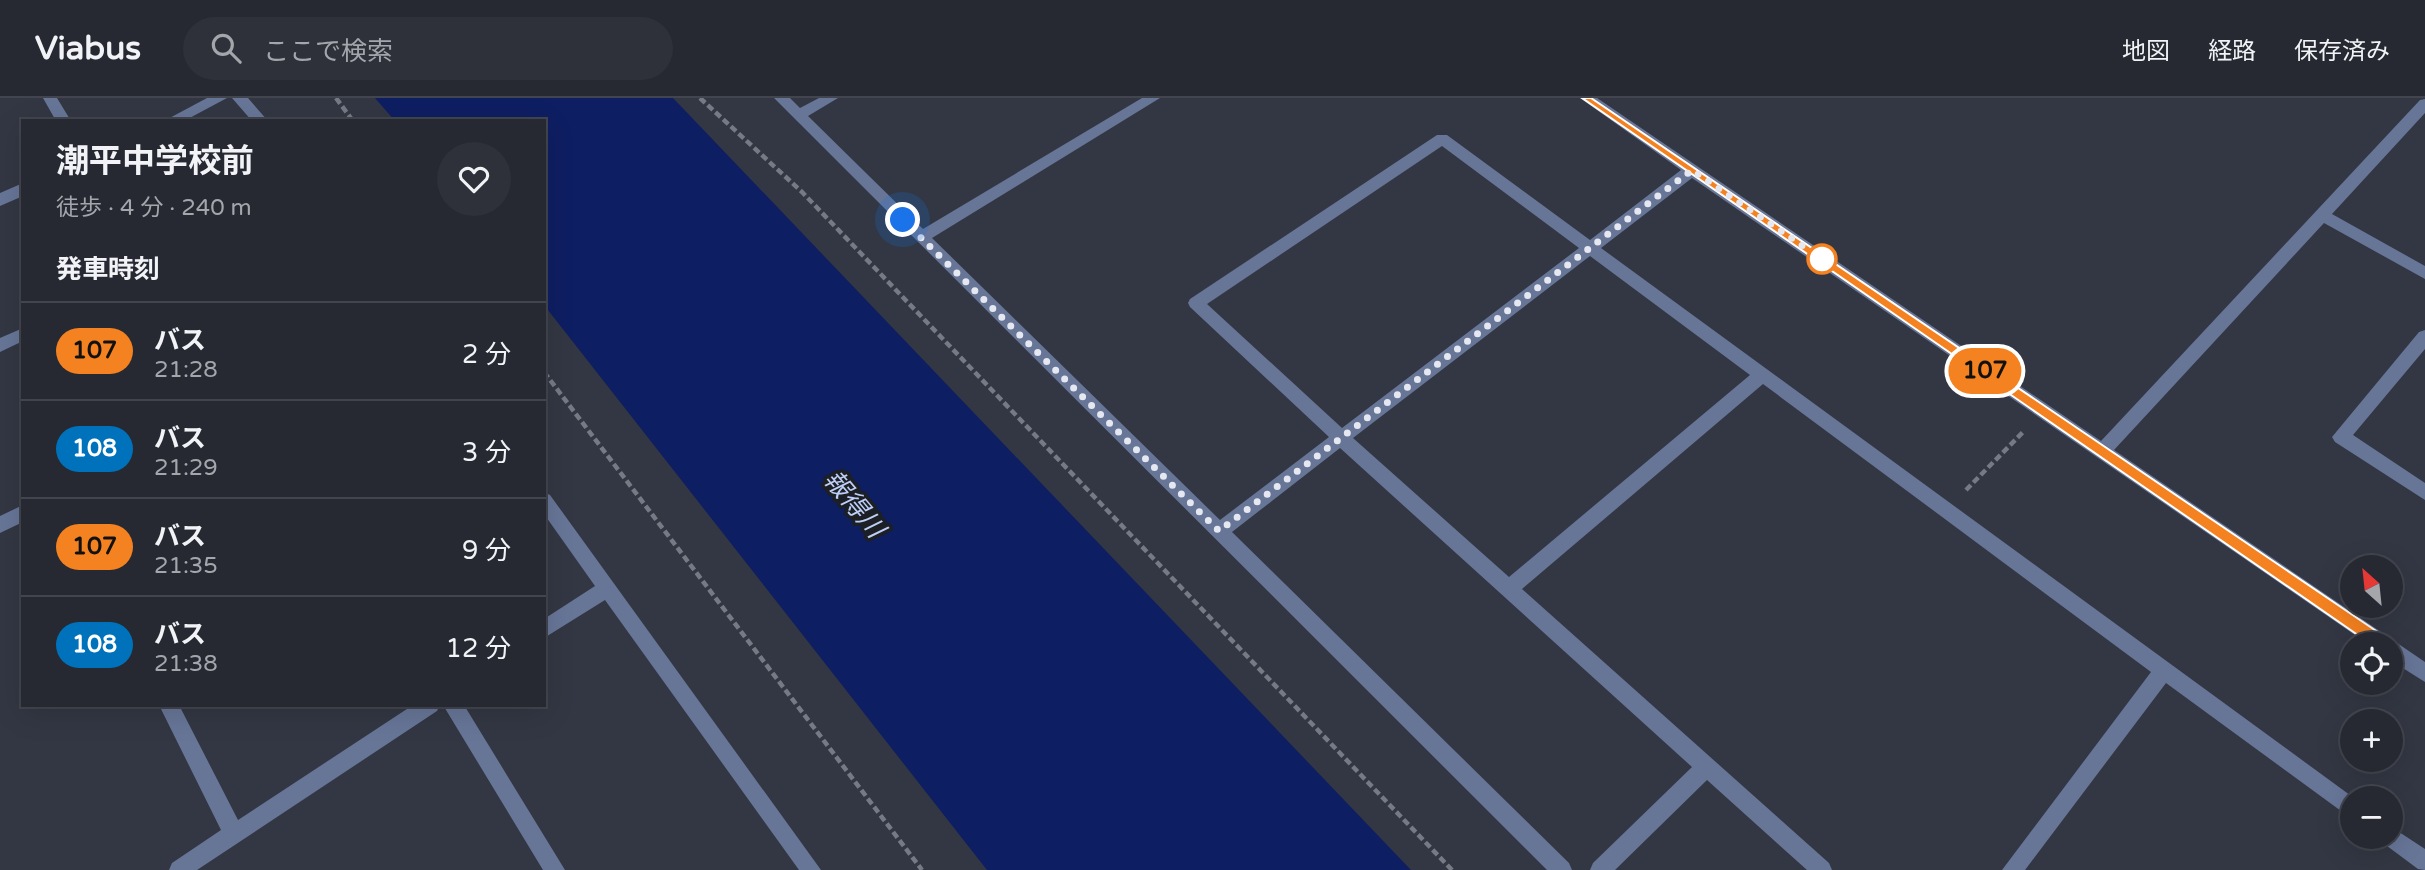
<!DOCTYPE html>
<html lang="ja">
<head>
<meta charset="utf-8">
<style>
	body { margin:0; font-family:"Varela Round","Noto Sans JP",sans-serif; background:#2e313a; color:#f1f3f6; height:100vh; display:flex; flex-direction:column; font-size:26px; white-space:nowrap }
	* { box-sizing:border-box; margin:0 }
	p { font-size:23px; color:#a4a6ac }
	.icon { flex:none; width:38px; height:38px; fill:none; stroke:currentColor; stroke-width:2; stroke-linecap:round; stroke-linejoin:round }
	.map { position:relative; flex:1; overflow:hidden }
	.side { position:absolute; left:21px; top:21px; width:525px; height:588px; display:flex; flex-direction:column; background:#262932; border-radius:0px; box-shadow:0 7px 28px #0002,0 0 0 2px #42454d }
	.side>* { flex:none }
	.badge { padding:0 14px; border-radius:23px; font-size:24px; line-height:46px }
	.needle { width:46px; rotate:333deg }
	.buttons { position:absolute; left:2340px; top:457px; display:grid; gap:14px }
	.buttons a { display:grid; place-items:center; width:63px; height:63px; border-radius:50%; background:#262932; box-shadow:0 7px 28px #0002,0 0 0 2px #42454d; font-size:35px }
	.you { position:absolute; width:35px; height:35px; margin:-18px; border:5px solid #fff; border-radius:50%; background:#1a73e8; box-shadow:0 0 0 10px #1a73e833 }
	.map>.badge { position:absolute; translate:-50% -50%; box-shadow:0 0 0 4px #fff }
	h2 { padding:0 35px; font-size:26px; line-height:63px }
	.round { display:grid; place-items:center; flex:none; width:74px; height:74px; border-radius:37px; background:#2e313a }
	.overview { display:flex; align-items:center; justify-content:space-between; height:119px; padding:0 35px }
	h1 { font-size:33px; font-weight:700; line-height:52px }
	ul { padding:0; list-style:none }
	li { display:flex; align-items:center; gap:21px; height:98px; padding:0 35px; border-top:2px solid #42454d }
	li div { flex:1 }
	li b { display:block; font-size:26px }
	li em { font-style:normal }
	li .badge { min-width:77px; font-weight:700; text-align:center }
	header { display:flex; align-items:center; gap:42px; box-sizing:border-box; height:98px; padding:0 35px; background:#262932; border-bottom:2px solid #42454d }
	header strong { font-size:33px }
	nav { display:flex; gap:38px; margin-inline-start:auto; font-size:24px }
	.search { width:490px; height:63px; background:#2e313a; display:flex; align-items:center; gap:18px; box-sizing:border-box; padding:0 24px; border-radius:38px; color:#a4a6ac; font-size:26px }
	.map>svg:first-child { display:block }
</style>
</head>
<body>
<header>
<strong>Viabus</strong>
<div class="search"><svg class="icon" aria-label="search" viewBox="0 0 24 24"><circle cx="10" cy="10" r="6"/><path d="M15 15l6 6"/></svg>ここで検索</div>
<nav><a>地図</a><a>経路</a><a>保存済み</a></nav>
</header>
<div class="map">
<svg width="2425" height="772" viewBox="0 0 2425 772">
	<rect width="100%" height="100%" fill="#323743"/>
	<path fill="#0e1e62" d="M375 0H673L1411 772H987L544 207V23H395Z"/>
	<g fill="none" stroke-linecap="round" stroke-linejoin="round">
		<path stroke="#757a84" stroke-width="4.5" stroke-dasharray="7 3.5" stroke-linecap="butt" d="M336 0 353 23
			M700 0 802 94 1452 772
			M544 274 922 772
			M1966 392 2024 333"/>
		<path fill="#677597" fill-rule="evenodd" d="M43 0H57L71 23H56Z
			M207 0H227L184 23H164Z
			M232 0H248L268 23H252Z
			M774 0H790L800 10 819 0H838L808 18 923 131 1142 0H1160L932 140 1220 422 1329 339 1190 209 1188 205 1190 201 1437 37H1447L1590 142 1681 72 1580 0H1597L2101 343 2420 2 2425 1V15L2332 116 2425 168V181L2324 125 2114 352 2425 564V584L2390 562V546H2368L1692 80 1601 150 2354 700 2352 721 2166 585 2025 772H2002L2151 574 1763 286 1522 491 1829 765 1832 772H1807L1707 682 1615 772H1590L1593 765 1692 669 1340 350 1232 434 1569 765 1572 772H1547ZM1442 48 1579 150 1342 330 1207 206ZM1590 158 1750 277 1509 479 1353 340Z
			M23 85V98L0 108V95Z
			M23 230V243L0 254V240Z
			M2425 232V251L2353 337 2425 385V402L2335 344 2332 339 2419 234Z
			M544 394 550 397 821 772H799L605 502 544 540V521L595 488 544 416Z
			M23 407V424L0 435V418Z
			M159 607H179L238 722 413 607H440L437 613 197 772H169L172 765 221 732Z
			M443 607H464L565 772H543Z
			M2390 728 2425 751V772L2418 771 2383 745 2380 738H2390Z"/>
	</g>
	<path fill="#f58220" stroke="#fff" stroke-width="2" d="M1582 0H1591L2388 541V551H2378Z"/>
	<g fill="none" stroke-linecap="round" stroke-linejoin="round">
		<path stroke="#e5e8f0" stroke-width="7" stroke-dasharray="0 12.6" d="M903 122 1219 433 1692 72 1829 166 1822 161"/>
	</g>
	<circle fill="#fff" stroke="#f58220" stroke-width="3.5" cx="1822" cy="161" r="14"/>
	<g text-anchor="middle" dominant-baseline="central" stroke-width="7" stroke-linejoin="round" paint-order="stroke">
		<g font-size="26" font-style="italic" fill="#bdcef7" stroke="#1c1f24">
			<text transform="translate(854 406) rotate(50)">報得川</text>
		</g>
	</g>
</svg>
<div class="buttons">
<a><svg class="needle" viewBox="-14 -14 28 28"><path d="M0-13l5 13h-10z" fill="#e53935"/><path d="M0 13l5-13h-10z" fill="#a4a6ac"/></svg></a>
<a><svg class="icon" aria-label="locate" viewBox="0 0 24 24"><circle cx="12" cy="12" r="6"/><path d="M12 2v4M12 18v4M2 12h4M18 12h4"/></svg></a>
<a>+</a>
<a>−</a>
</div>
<div class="you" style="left:903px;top:122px"></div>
<b class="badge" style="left:1985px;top:273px;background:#f58220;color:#111">107</b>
<section class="side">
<div class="overview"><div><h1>潮平中学校前</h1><p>徒歩 · 4 分 · 240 m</p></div><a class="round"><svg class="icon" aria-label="heart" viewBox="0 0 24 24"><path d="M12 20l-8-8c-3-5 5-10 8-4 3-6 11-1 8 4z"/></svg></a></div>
<h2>発車時刻</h2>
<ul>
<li><span class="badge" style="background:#f58220;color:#111">107</span><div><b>バス</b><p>21:28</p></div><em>2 分</em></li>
<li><span class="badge" style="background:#0072bc;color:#fff">108</span><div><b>バス</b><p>21:29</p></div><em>3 分</em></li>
<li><span class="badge" style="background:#f58220;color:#111">107</span><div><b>バス</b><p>21:35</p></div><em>9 分</em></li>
<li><span class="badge" style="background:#0072bc;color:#fff">108</span><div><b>バス</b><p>21:38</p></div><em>12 分</em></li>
</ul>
</section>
</div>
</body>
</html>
